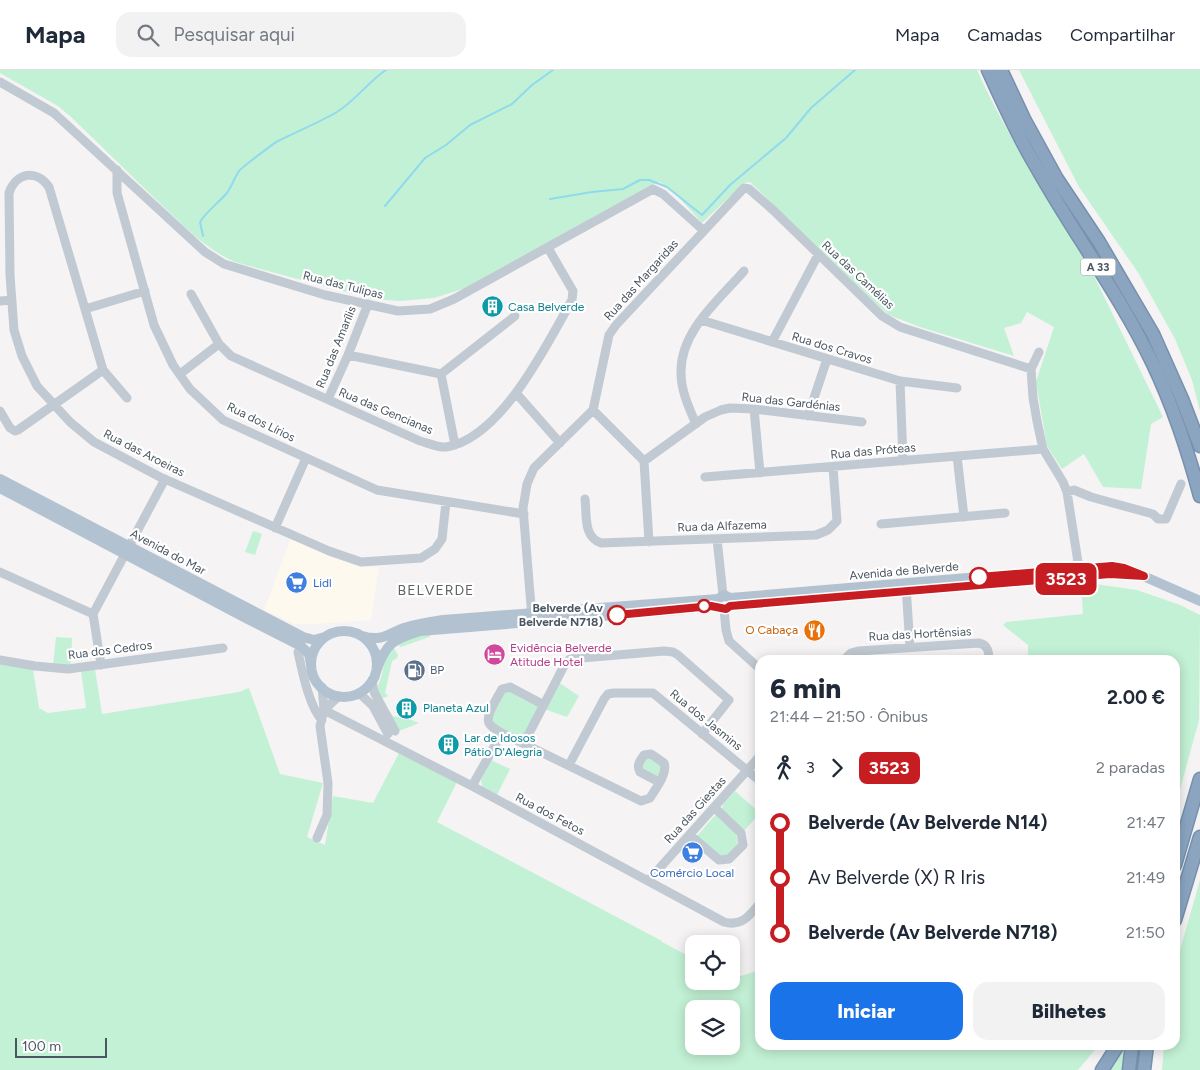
<!DOCTYPE html>
<html lang="pt">
<head>
<meta charset="utf-8">
<style>
	body { margin:0; font-family:Figtree,sans-serif; background:#f2f2f3; color:#1f2937; height:100vh; display:flex; flex-direction:column; font-size:19px; white-space:nowrap }
	* { box-sizing:border-box; margin:0 }
	p { font-size:16px; color:#747a83 }
	.icon { flex:none; width:28px; height:28px; fill:none; stroke:currentColor; stroke-width:2; stroke-linecap:round; stroke-linejoin:round }
	.map { position:relative; flex:1; overflow:hidden }
	.details { position:absolute; left:755px; top:585px; width:425px; height:395px; display:flex; flex-direction:column; background:#fff; border-radius:15px; box-shadow:0 2px 12px #0003 }
	.details>* { flex:none }
	.badge { padding:0 10px; border-radius:8px; font-size:18px; line-height:32px }
	.buttons { position:absolute; left:685px; top:865px; display:grid; gap:10px }
	.buttons a { display:grid; place-items:center; width:55px; height:55px; border-radius:10px; background:#fff; box-shadow:0 2px 12px #0003; font-size:25px }
	.scale { position:absolute; left:15px; bottom:12px; width:92px; box-sizing:border-box; padding-left:5px; border:2px solid #4a5661; border-top:0; font-size:14px; line-height:18px; white-space:nowrap; color:#4a5661; -webkit-text-stroke:4px #fff; paint-order:stroke }
	.map>.badge { position:absolute; translate:-50% -50%; box-shadow:0 0 0 2px #fff }
	.legs { display:flex; align-items:center; gap:8px; height:55px; padding:0 15px; font-size:16px }
	.legs p { margin-inline-start:auto }
	.overview { display:flex; align-items:center; justify-content:space-between; height:85px; padding:0 15px }
	h1 { font-size:28px; font-weight:800; line-height:38px }
	.primary-button { display:flex; gap:10px; margin-top:auto; padding:10px 15px }
	.primary-button a { flex:1; height:58px; border-radius:15px; background:#1a73e8; color:#fff; font-size:20px; font-weight:800; line-height:58px; text-align:center }
	.primary-button a+a { background:#f2f2f3; color:#1f2937 }
	ul { padding:0 15px; list-style:none }
	li { display:flex; align-items:center; gap:18px; height:55px; font-size:19px }
	li i { display:grid; place-items:center; width:8px; height:100%; margin:0 6px; background:currentColor }
	li i::after { content:''; width:12px; height:12px; margin:-6px; border:4px solid; border-radius:50%; background:#fff }
	li p { margin-inline-start:auto }
	li:first-child i { background:linear-gradient(#0000 50%,currentColor 0) }
	li:last-child i { background:linear-gradient(currentColor 50%,#0000 0) }
	header { display:flex; align-items:center; gap:30px; box-sizing:border-box; height:70px; padding:0 25px; background:#fff; border-bottom:1px solid #e0e1e3 }
	header strong { font-size:24px }
	nav { display:flex; gap:28px; margin-inline-start:auto; font-size:18px }
	.search { width:350px; height:45px; background:#f2f2f3; display:flex; align-items:center; gap:12px; box-sizing:border-box; padding:0 18px; border-radius:15px; color:#747a83; font-size:19px }
	.map>svg:first-child { display:block }
</style>
</head>
<body>
<header>
<strong>Mapa</strong>
<div class="search"><svg class="icon" aria-label="search" viewBox="0 0 24 24"><circle cx="10" cy="10" r="6"/><path d="M15 15l6 6"/></svg>Pesquisar aqui</div>
<nav><a>Mapa</a><a>Camadas</a><a>Compartilhar</a></nav>
</header>
<div class="map">
<svg width="1200" height="1000" viewBox="0 0 1200 1000">
	<rect width="100%" height="100%" fill="#f5f3f3"/>
	<path fill="#fdf9ef" d="M291 467 361 497H379L371 550 317 554H295L264 540Z"/>
	<path fill="#c3f1d5" fill-rule="evenodd" d="M0 0H977C993 36 1013 71 1033 104 1054 138 1081 169 1094 206L1163 347 1151 354 1141 419 1103 417 1084 384 1062 399 1047 376 1036 312 1054 257 1027 242 1021 253 1004 258 1014 286 920 257 889 245 866 225 750 112 744 113 702 153 674 122 660 112 647 117 466 218 434 228 400 231 372 229 235 192C208 180 189 161 168 141 135 110 104 78 71 47L58 36 0 3Z
		M1019 0H1200V341L1192 310 1175 269 1139 204 1079 117Z
		M253 461 262 464 255 485 245 482Z
		M1081 512 1137 520 1180 535 1200 545 1199 650 1175 738V590H1028V575L1003 555 1006 552 1083 544Z
		M432 564 429 567 401 577 397 574 406 568Z
		M56 567 72 568 71 595H53Z
		M394 578 398 585 397 588 392 591 385 623 388 625 387 627 381 628C381 628 378 622 378 621 377 615 381 609 382 604 385 593 384 585 394 578Z
		M0 593 33 599 39 638 48 643 86 638 81 601 95 599 102 644 239 622 249 618 280 704 323 713 307 767 325 775 333 726 373 733 399 683 457 712 437 752 662 871V872L694 889V911H731V909L760 900V975H1099L1078 1000H0ZM694 939H731V976H694Z
		M558 612 579 626 567 647 544 639Z
		M510 620 538 636V638L522 669 494 654 491 649 502 624Z
		M384 634 393 646 409 649 419 653 399 661Z
		M648 685 663 695 659 708 641 701 640 694Z
		M491 690 510 699 496 727 483 719 481 710Z
		M735 721 760 743 744 761 722 739 723 734Z
		M716 744 736 764 738 774 728 785 719 786 697 766Z
		M1200 810V1000H1162L1164 975H1175V904L1178 887Z
		M1122 975H1125L1123 1000H1106Z"/>
	<g fill="none" stroke-linecap="round" stroke-linejoin="round">
		<path stroke="#90daee" stroke-width="2" d="M550 129 592 122 623 119 640 110H649L667 117 702 145 730 115 786 68 811 38 855 0
			M385 136 425 88 446 75 470 55 512 34 532 15 553 0
			M203 166 200 152C207 141 217 134 226 124 232 117 234 108 239 101 241 98 274 73 278 71 298 61 318 53 337 42 356 30 368 12 386 0"/>
		<defs>
			<path id="highway" d="M988 0C1003 33 1018 67 1037 98 1074 164 1120 225 1153 294 1173 336 1188 381 1200 426
				M1001 0 1024 49 1057 109 1099 172 1153 264 1182 329 1200 376
				M1175 795 1200 709
				M1175 850 1200 767
				M1102 1000 1118 975
				M1129 1000 1132 975
				M1144 1000 1147 975"/>
		</defs>
		<use href="#highway" stroke="#7690ad" stroke-width="15"/>
		<path stroke="#c1cad2" stroke-width="9" d="M0 12 54 43 205 182 224 194 325 225 398 241 430 239 454 229 653 119 663 124 703 160
			M117 100V123L154 255 173 295 190 319 223 350 377 420 524 444
			M191 224 219 274 231 286 420 371C428 373 439 378 446 377 501 369 547 274 572 230L573 221 548 178
			M0 231 12 230
			M85 239 145 221
			M701 250 900 311 957 318
			M772 272 818 185
			M1039 282 1031 299 1033 328 1037 351 1043 379 1063 412 1067 422 1080 505
			M348 285 441 304 515 246
			M180 304 219 274
			M441 304 455 375
			M900 311 903 391
			M516 323 560 373
			M127 328 103 300 49 117C37 99 16 102 9 123L10 205 14 260 22 286 37 316 70 352 94 372 160 407 329 481 361 492 421 488 435 479 442 469 446 432
			M328 329 348 285 368 234
			M754 339 760 403
			M593 340 644 391 649 472
			M0 341 10 358 15 361 18 360 103 300
			M808 346 827 289
			M696 354C689 338 681 321 681 303 680 261 719 230 744 201
			M957 386 964 447
			M644 391 705 347 721 340 730 338 754 339 862 352
			M705 407 1043 379
			M1067 422 1074 420 1091 427 1153 444 1158 449H1166L1181 414
			M585 429C587 445 583 467 601 473L816 465 828 460 837 451 833 397
			M881 454 1005 443
			M275 458 306 388
			M717 469 723 525
			M0 502 93 544
			M906 516 910 577
			M724 539 726 560 729 571 760 599
			M532 548 523 438 527 414 534 398 593 340 609 265 616 255 744 118 749 119 773 140 882 246 900 257 1031 299
			M298 582C302 600 309 637 322 650
			M0 590 35 596 68 599 223 578
			M844 590 851 583 858 581 979 573C988 575 989 582 989 590
			M101 595 93 544 165 409
			M372 610 374 622 395 661
			M359 623 373 636 388 664
			M544 635 510 617 502 619C498 627 485 646 489 653 491 658 498 660 502 663L641 731 650 728C656 718 668 703 664 693L651 684 644 685C640 691 636 695 640 702L659 712
			M324 640 472 716 724 852C742 857 750 845 760 833
			M324 640 339 626
			M524 673 565 594 570 589 664 581 673 582 678 585 729 630 702 664
			M569 695 604 629 608 624 614 623H653L760 711
			M472 716 502 663
			M690 765 719 790 729 789 743 775 741 763 714 737
			M317 768 327 745 328 713 320 656 324 640 322 617
			M648 811 760 686"/>
		<path stroke="#b3c2d1" stroke-width="10" d="M0 409 303 567 314 570 325 567
			M0 418 244 547 301 576 309 584 311 594
			M311 594a33 33 0 1 1 66 0a33 33 0 1 1-66 0Z
			M362 566C382 572 387 564 404 558 417 554 430 552 443 550L718 529 724 525 730 528 1112 496 1125 498 1200 531
			M377 599C386 573 394 569 420 561L676 540 711 536 725 539 730 536 1110 504 1133 505"/>
		<use href="#highway" stroke="#8ba5c1" stroke-width="12"/>
	</g>
	<g fill="none" stroke-linecap="round" stroke-linejoin="round">
		<defs>
			<path id="line-1" d="M617 545 711 536 726 539 730 536 1110 504 1144 506 1124 498 1112 496 979 507"/>
		</defs>
		<use href="#line-1" stroke="#fff" stroke-width="11"/>
		<use href="#line-1" stroke="#c61d23" stroke-width="8"/>
	</g>
	<defs>
		<symbol id="building-disc" viewBox="-11 -11 22 22"><circle r="9.5" fill="#0f9aa8" stroke="#fff"/><path d="M-4-6H4V6H1V3H-1V6H-4ZM-2.5-4.3h1.7v1.8h-1.7ZM.8-4.3h1.7v1.8H.8ZM-2.5-1h1.7V.8h-1.7ZM.8-1h1.7V.8H.8Z" fill="#fff"/></symbol>
		<symbol id="supermarket-disc" viewBox="-11 -11 22 22"><circle r="9.5" fill="#3f7fe0" stroke="#fff"/><path d="M-6-5.5h2.5l.6 2H6L4.5 2H-2.5L-4.4-4H-6ZM-1.5 3.2a1.3 1.3 0 1 0 .1 0ZM3 3.2a1.3 1.3 0 1 0 .1 0Z" fill="#fff"/></symbol>
		<symbol id="restaurant-disc" viewBox="-11 -11 22 22"><circle r="9.5" fill="#e8710a" stroke="#fff"/><path d="M-5-6h1v4h1v-4h1v4h1v-4h1v5L-1.5 .5V6h-2V.5L-5-1ZM5-6V6H3V1.5H1.5Q1.5-4 5-6Z" fill="#fff"/></symbol>
		<symbol id="hotel-disc" viewBox="-11 -11 22 22"><circle r="9.5" fill="#d1479c" stroke="#fff"/><path d="M-6-4.5h1.5V1H6V5H4.5V3h-9V5H-6ZM-4 0a1.8 1.8 0 1 1 3.6 0ZM.5 0V-2.5h3Q6-2.5 6 0Z" fill="#fff"/></symbol>
		<symbol id="fuel-disc" viewBox="-11 -11 22 22"><circle r="9.5" fill="#5c6f8a" stroke="#fff"/><path d="M-5.5-6h7V0h2V4h1.3V-2.5L3-4.5l.8-.8L6-3V5H2.5V1h-1V6h-7ZM-4.2-4.7v3.2H.2V-4.7Z" fill="#fff"/></symbol>
	</defs>
	<g fill-rule="evenodd">
		<use href="#building-disc" x="480" y="224" width="25" height="25"/>
		<use href="#supermarket-disc" x="284" y="500" width="25" height="25"/>
		<use href="#restaurant-disc" x="802" y="548" width="25" height="25"/>
		<use href="#hotel-disc" x="482" y="572" width="25" height="25"/>
		<use href="#fuel-disc" x="402" y="588" width="25" height="25"/>
		<use href="#building-disc" x="394" y="626" width="25" height="25"/>
		<use href="#building-disc" x="436" y="662" width="25" height="25"/>
		<use href="#supermarket-disc" x="680" y="770" width="25" height="25"/>
	</g>
	<g fill="#fff" stroke="#c61d23" stroke-width="2.5">
		<circle cx="979" cy="507" r="9"/>
		<circle cx="704" cy="536" r="6"/>
		<circle cx="617" cy="545" r="9"/>
	</g>
	<g text-anchor="middle" dominant-baseline="central" stroke-width="4.5" stroke-linejoin="round" paint-order="stroke">
		<rect fill="#fff" stroke="#808990" stroke-width="1" x="1080.5" y="188.5" width="35" height="17" rx="4"/>
		<g font-size="11" font-weight="bold" fill="#4a5661">
			<text x="1098" y="197">A 33</text>
		</g>
		<g font-size="12" fill="#4a5661" stroke="#fff">
			<text transform="translate(858 205) rotate(43)">Rua das Camélias</text>
			<text transform="translate(641 210) rotate(-48)">Rua das Margaridas</text>
			<text transform="translate(343 215) rotate(14)">Rua das Tulipas</text>
			<text transform="translate(336 277) rotate(-68)">Rua das Amarílis</text>
			<text transform="translate(832 278) rotate(17)">Rua dos Cravos</text>
			<text transform="translate(791 332) rotate(6)">Rua das Gardénias</text>
			<text transform="translate(386 341) rotate(23)">Rua das Gencianas</text>
			<text transform="translate(261 352) rotate(26)">Rua dos Lírios</text>
			<text transform="translate(873 381) rotate(-5)">Rua das Próteas</text>
			<text transform="translate(144 383) rotate(27)">Rua das Aroeiras</text>
			<text transform="translate(722 456) rotate(-2)">Rua da Alfazema</text>
			<text transform="translate(168 482) rotate(28)">Avenida do Mar</text>
			<text transform="translate(904 501) rotate(-5)">Avenida de Belverde</text>
			<text transform="translate(920 564) rotate(-3)">Rua das Hortênsias</text>
			<text transform="translate(110 580) rotate(-7)">Rua dos Cedros</text>
			<text transform="translate(706 650) rotate(39)">Rua dos Jasmins</text>
			<text transform="translate(695 740) rotate(-48)">Rua das Giestas</text>
			<text transform="translate(550 744) rotate(28)">Rua dos Fetos</text>
		</g>
		<g font-size="12" fill="#0d838f" stroke="#fff" text-anchor="start">
			<text x="508" y="237">Casa Belverde</text>
			<text x="423" y="638">Planeta Azul</text>
			<text x="464" y="668">Lar de Idosos<tspan x="464" dy="14">Pátio D'Alegria</tspan></text>
		</g>
		<g font-size="12" fill="#366cbe" stroke="#fff" text-anchor="start">
			<text x="313" y="513">Lidl</text>
			<text x="692" y="803" text-anchor="middle">Comércio Local</text>
		</g>
		<g font-size="12" font-weight="bold" fill="#4a5661" stroke="#fff" text-anchor="end">
			<text x="603" y="538">Belverde (Av<tspan x="603" dy="14">Belverde N718)</tspan></text>
		</g>
		<g font-size="12" fill="#c56008" stroke="#fff" text-anchor="end">
			<text x="798" y="560">O Cabaça</text>
		</g>
		<g font-size="12" fill="#b23c85" stroke="#fff" text-anchor="start">
			<text x="510" y="578">Evidência Belverde<tspan x="510" dy="14">Atitude Hotel</tspan></text>
		</g>
		<g font-size="12" fill="#4e5e75" stroke="#fff" text-anchor="start">
			<text x="430" y="600">BP</text>
		</g>
		<g font-size="14" letter-spacing="1" fill="#5f6368" stroke="#fff">
			<text x="436" y="520">BELVERDE</text>
		</g>
	</g>
</svg>
<div class="buttons">
<a><svg class="icon" aria-label="locate" viewBox="0 0 24 24"><circle cx="12" cy="12" r="6"/><path d="M12 2v4M12 18v4M2 12h4M18 12h4"/></svg></a>
<a><svg class="icon" aria-label="layers" viewBox="0 0 24 24"><path d="M12 4l9 5-9 5-9-5zM3 14l9 5 9-5"/></svg></a>
</div>
<div class="scale">100 m</div>
<b class="badge" style="left:1066px;top:509px;background:#c61d23;color:#fff">3523</b>
<section class="details">
<div class="overview"><div><h1>6 min</h1><p>21:44 – 21:50 · Ônibus</p></div><b>2.00 €</b></div>
<div class="legs"><svg class="icon" aria-label="walk" viewBox="0 0 24 24"><circle cx="13" cy="4" r="2"/><path d="M13 8l-2 6 4 7M11 14l-3 7M7 12l3-4h3l4 4"/></svg>3<svg class="icon" aria-label="forward" viewBox="0 0 24 24"><path d="M9 5l7 7-7 7"/></svg><b class="badge" style="background:#c61d23;color:#fff">3523</b><p>2 paradas</p></div>
<ul>
<li><i style="color:#c61d23"></i><b>Belverde (Av Belverde N14)</b><p>21:47</p></li>
<li><i style="color:#c61d23"></i><span>Av Belverde (X) R Iris</span><p>21:49</p></li>
<li><i style="color:#c61d23"></i><b>Belverde (Av Belverde N718)</b><p>21:50</p></li>
</ul>
<div class="primary-button"><a>Iniciar</a><a>Bilhetes</a></div>
</section>
</div>
</body>
</html>
